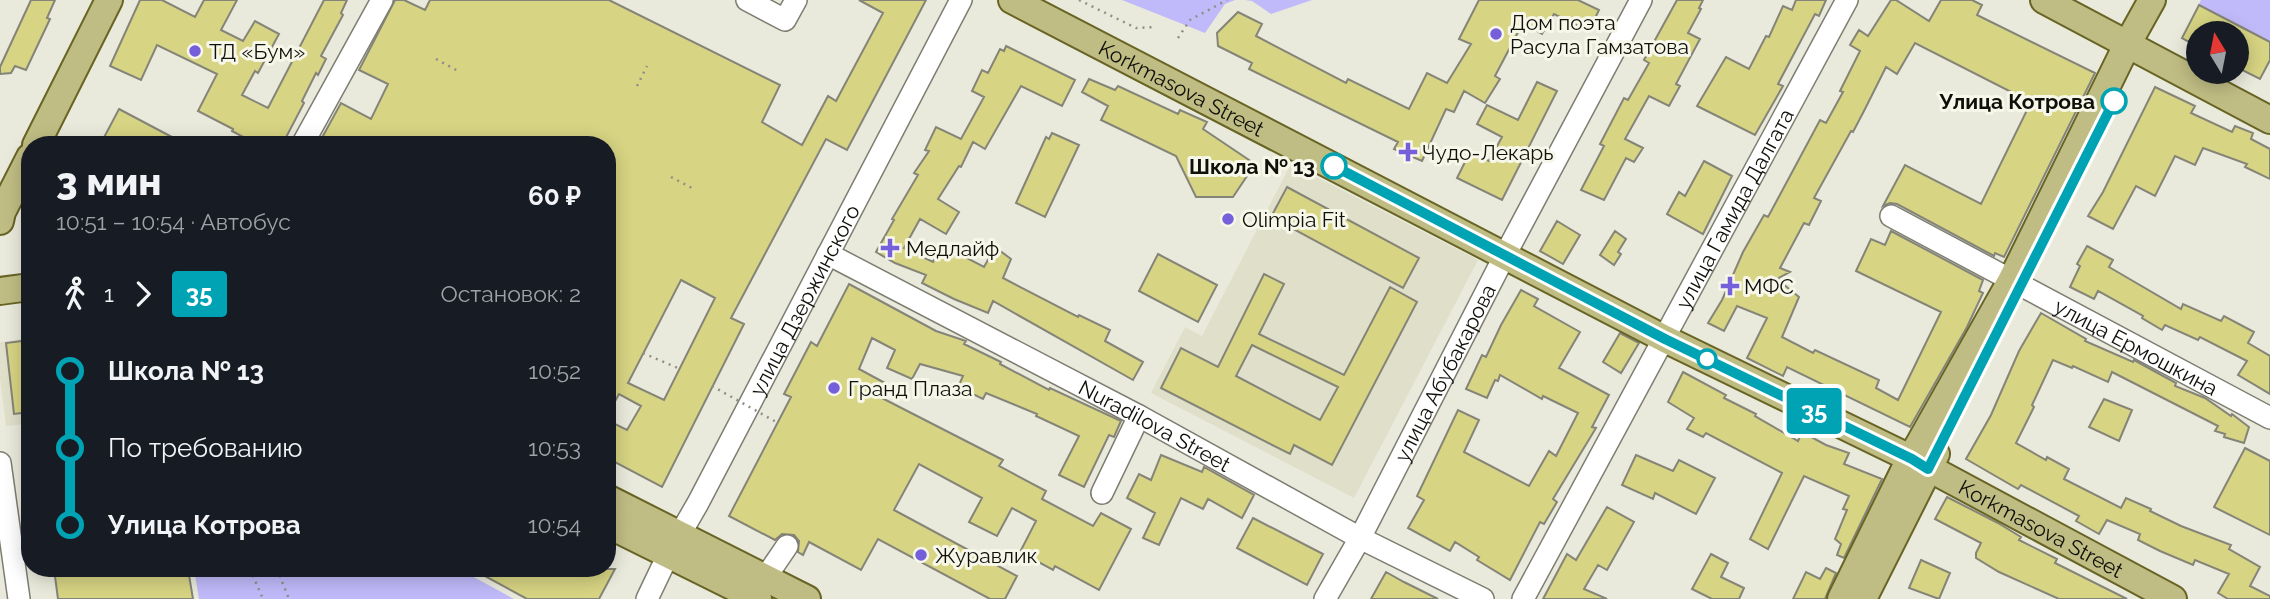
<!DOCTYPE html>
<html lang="ru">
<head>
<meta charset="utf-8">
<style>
	body { margin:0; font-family:Raleway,sans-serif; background:#20242c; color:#f1f3f6; height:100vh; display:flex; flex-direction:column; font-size:26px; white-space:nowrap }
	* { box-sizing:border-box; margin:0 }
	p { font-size:23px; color:#9ea1a6 }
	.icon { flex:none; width:38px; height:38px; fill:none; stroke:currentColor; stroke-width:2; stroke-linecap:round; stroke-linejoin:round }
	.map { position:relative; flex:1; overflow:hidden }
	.details { position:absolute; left:21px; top:136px; width:595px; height:441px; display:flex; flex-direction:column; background:#171b24; border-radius:28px; box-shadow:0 4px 18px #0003 }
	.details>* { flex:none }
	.badge { padding:0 14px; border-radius:5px; font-size:24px; line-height:46px }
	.needle { width:46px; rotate:350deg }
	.controls { position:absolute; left:2186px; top:21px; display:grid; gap:14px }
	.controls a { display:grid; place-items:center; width:63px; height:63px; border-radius:50%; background:#171b24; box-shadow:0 4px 18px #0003; font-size:35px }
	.map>.badge { position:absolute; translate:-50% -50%; box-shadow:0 0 0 4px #fff }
	.legs { display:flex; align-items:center; gap:10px; height:77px; padding:0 35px; font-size:23px }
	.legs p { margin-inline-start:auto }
	.head { display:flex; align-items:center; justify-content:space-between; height:119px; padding:0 35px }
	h1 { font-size:38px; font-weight:800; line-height:52px }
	ul { padding:0 35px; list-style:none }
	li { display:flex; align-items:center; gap:24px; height:77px; font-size:26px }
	li i { display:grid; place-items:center; width:10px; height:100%; margin:0 9px; background:currentColor }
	li i::after { content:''; width:18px; height:18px; margin:-9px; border:5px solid; border-radius:50%; background:#171b24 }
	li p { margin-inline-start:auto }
	li:first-child i { background:linear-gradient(#0000 50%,currentColor 0) }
	li:last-child i { background:linear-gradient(currentColor 50%,#0000 0) }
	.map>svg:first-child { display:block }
</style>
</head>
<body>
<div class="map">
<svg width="2270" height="599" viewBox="0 0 2270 599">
	<rect width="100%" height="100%" fill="#eaeadc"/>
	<path fill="#dfdfca" d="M1291 164 1478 260 1354 498 1151 393 1185 327 1202 336Z
		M30 338V486L23 424 6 426 0 378V342Z"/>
	<path fill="#c0bafa" d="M1122 0H1235L1225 4 1205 33Z
		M1245 0H1312L1271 14 1252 1Z
		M2201 0H2270V62L2237 45 2236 33H2213L2190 22Z
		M194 569H459L514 599H199Z"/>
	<path fill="#d7d483" stroke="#848478" stroke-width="2" fill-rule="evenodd" d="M31 0H55L47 18 50 19 26 70 15 66 11 73 0 74V67Z
		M140 0H162L195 17 204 0H237L221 30 243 41 255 21 279 34 258 73 255 71 242 95 268 108 324 0H347L341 13 343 15 321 56 326 59 318 75 316 73 302 101 304 103 282 145H258L232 131 233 129 198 111 217 74 157 45 141 80 110 66Z
		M395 0H404L425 10 430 0H609L780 85 762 122 802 145 828 96 836 101 883 13 859 0H926L847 150 826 139 731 318 744 324 662 487 607 458V420L627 430 641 406 619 394 607 416V145H318L341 103 371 119 388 84 359 70ZM681 280 715 298 664 400 628 383Z
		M1479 0H1578L1599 10 1589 31 1554 14 1542 34 1523 23 1495 76 1500 79 1485 103 1464 91 1454 112 1446 109 1422 161 1394 149 1398 142 1249 69 1252 63 1218 46 1217 33 1238 12 1262 24 1256 36 1346 83 1348 79 1409 109 1427 73 1447 83 1471 44 1459 39Z
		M1677 0H1703L1699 8 1701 9 1688 33 1700 39 1676 84 1680 86 1669 106 1649 96 1625 139 1643 148 1634 162 1626 158 1604 200 1581 190 1604 146 1600 144 1624 98 1628 100 1649 63 1644 60Z
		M1796 0H1826L1819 16 1815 14 1778 84 1783 86 1755 135 1697 106 1726 57 1749 69 1766 36 1769 37 1783 6 1792 10Z
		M1891 0H1896L1929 21 1941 0H1972L1982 5 1977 15 2095 73 2004 257 1995 253 1994 256 1897 204 1890 203 1883 206 1905 165 1981 204 2031 102 1915 43 1897 74 1886 67 1865 109 1853 132 1851 131 1814 198 1821 201 1809 225 1804 223 1780 268 1790 272 1777 279 1799 297 1782 337 1813 353 1815 350 1879 380 1876 388 1898 400 1941 312 1856 271 1871 239 1885 245 1891 231 1983 280 1979 291 1983 293 1967 327 1910 427 1787 367 1783 376 1747 358 1767 318 1737 306 1724 331 1708 323 1722 300 1743 252 1764 215 1768 217 1820 120 1826 123 1843 92 1840 91 1860 51 1850 45 1859 30 1868 36Z
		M2199 5 2270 42V60L2260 79 2236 67V33H2198V47L2182 38Z
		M1006 46 1075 80 1062 106 1021 86 985 149 973 142 961 167 959 166 938 199 959 212 946 234 920 219 904 248 933 262 942 245 984 267 995 247 1011 259 1003 278 1078 317 1079 315 1110 330 1105 341 1143 362 1133 380 993 301 988 313 954 299 922 283 926 275 895 263 876 252 894 220 892 219 918 175 914 173 929 151 925 150 936 127 961 139 984 97 972 91 982 70 988 73 1000 49 1004 51Z
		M1089 79 1115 90 1118 86 1178 114 1180 110 1207 122 1203 129 1255 164 1233 197H1196L1176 156 1101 120 1108 106 1082 92Z
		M1537 82 1557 91 1502 200 1457 178 1470 152 1489 161 1502 137 1477 124 1487 105 1518 120Z
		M2155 87 2195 106 2191 113 2232 132 2235 126 2253 133 2251 139 2270 149V179L2245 167 2247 164 2203 148 2195 165 2175 156 2155 196 2136 186 2113 229 2088 216 2103 192Z
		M119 109 187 145H100Z
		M1052 133 1079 145 1045 217 1016 203 1046 137 1049 139Z
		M1704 161 1732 176 1703 234 1667 214 1679 192 1685 196Z
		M1287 187 1419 258 1403 288 1271 217Z
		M1557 221 1580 235 1563 264 1540 251Z
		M1615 231 1626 239 1618 252 1621 254 1614 265 1600 255Z
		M2087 246 2113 260 2109 267 2181 309 2183 304 2221 321 2224 316 2254 332 2248 343 2270 356V394L2238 375 2247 361 2200 337 2198 340 2165 325 2162 330 2142 318 2143 316 2098 291 2094 299 2070 287 2080 266 2077 264Z
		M1158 254 1217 285 1198 322 1139 291Z
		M1264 274 1284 284 1259 334 1344 375 1390 287 1417 302 1332 465 1294 445 1290 454 1161 388 1181 348 1218 367ZM1252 345 1338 387 1320 420 1236 376Z
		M849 284 936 331 966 341 964 344 1001 362 1000 364 1049 390 1050 388 1121 421 1114 437 1109 435 1084 487 1059 475 1079 436 1036 416 1037 414 986 393 983 399 958 387 963 376 920 364 912 379 887 368 895 350 872 338 859 369 885 383 878 396 1003 460 999 466 1046 491 1042 499 1093 526 1101 513 1131 529 1099 590 1055 566 1053 570 1020 552 1036 521 1012 508 997 536 969 522 982 498 919 464 894 510 1017 576 1005 599H990L878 539 861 570 809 542 803 555 798 552 799 541 794 535 782 534 775 540 729 516 791 397 784 394 811 342 817 346Z
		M1521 290 1538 299 1534 306 1580 332 1559 368 1609 395 1592 427 1596 428 1553 499 1557 502 1544 524 1540 522 1510 580 1477 560 1479 557 1455 542 1450 551 1408 528 1424 500 1417 496 1458 410 1479 420 1464 452 1529 486 1549 451 1556 456 1578 413 1543 396 1542 399 1500 375 1498 381 1495 380 1487 398 1466 389 1482 355 1486 357 1501 325Z
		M2041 313 2086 339 2085 341 2133 362 2134 360 2176 383 2175 386 2205 398 2231 416 2232 414 2249 427 2244 443 2224 437 2225 434 2215 431 2218 426 2112 372 2108 382 2073 366 2072 368 2053 360 2032 405 2034 407 2016 443 2046 460 2047 457 2069 469 2064 479 2121 508 2126 498 2151 509 2150 511 2181 526 2231 545 2229 549 2260 567 2250 586 2270 596V599H2228L2218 593 2229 574 2195 560 2193 565 2160 551 2138 540 2140 534 2107 520 2099 534 2076 521 2079 516 2021 485 2018 489 1966 459 1991 415 2019 351Z
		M1620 333 1639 343 1621 373 1603 362Z
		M30 340V412L14 414 6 343Z
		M1683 372 1726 395 1724 398 1756 414 1755 416 1798 441 1802 432 1826 445 1849 453 1844 464 1882 479 1844 558 1837 555 1841 544 1835 539 1847 510 1843 509 1849 496 1804 476 1768 549 1750 539 1782 473 1706 433 1703 437 1687 429 1694 418 1668 402Z
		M2104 399 2132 410 2119 441 2089 427Z
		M2245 448 2270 461V535L2214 507Z
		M1161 455 1202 472 1204 467 1254 495 1242 518 1208 499 1203 509 1181 498 1159 545 1143 538 1155 513 1127 498 1139 474 1151 480Z
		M1636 455 1673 471 1679 460 1715 478 1696 514 1655 493 1653 499 1622 485Z
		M1947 497 1998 523 2021 537 2019 540 2057 559 2055 563 2127 599H2059L1999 572 1976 558V553L1981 543 1935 519Z
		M1607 507 1634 522 1607 570 1598 565 1584 589 1607 599H1543L1567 554 1576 560Z
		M1253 518 1323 554 1307 585 1237 548Z
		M1711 554 1728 563 1721 577 1744 588 1739 599H1712L1692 589Z
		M1921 560 1950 573 1939 599 1909 588Z
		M1826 568 1836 573 1825 599H1793L1806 572 1820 579Z
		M54 569H188L193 599H58Z
		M472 569H615L599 599H527Z
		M1386 572 1404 582 1438 599H1371Z"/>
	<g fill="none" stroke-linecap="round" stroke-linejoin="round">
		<defs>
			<g id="minor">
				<path d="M747 0 785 20 796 0"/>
				<path d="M302 145 382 0"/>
				<path id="s1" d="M1891 216 2270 418"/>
				<path id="s2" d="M828 254 1139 416 1360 538 1483 599"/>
				<path d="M0 463 19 599"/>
				<path d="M1102 493 1139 416"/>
				<path d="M757 590 787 546"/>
				<path id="s3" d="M647 599 668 555 698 503 961 0"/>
				<path id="s4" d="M1325 599 1360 538 1504 257 1641 0"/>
				<path id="s5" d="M1523 599 1847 0"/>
			</g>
			<g id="major">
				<path id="s6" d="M1012 0 1665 339 1912 459 2173 599"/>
				<path d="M2044 0 2270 120"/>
				<path d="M36 145 109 0"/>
				<path d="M0 221 2 212 30 157"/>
				<path d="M0 291 30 287"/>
				<path d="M607 498 807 599"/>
				<path d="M607 524 758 599"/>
				<path d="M1841 599 1905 469 2011 281 2128 43 2152 0"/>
				<path d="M1863 599 1936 454"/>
			</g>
		</defs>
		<use href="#minor" stroke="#7e7d71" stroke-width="24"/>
		<use href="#major" stroke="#676424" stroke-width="30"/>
		<path stroke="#8f8f85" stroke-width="2.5" stroke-dasharray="2 5" stroke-linecap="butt" d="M1079 0 1136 28 1154 27
			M1178 38 1190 20 1227 0
			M436 59 458 71
			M637 86 647 66
			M671 177 692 188
			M643 353 680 369
			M250 569 263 599
			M277 569 289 599"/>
		<use href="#minor" stroke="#fff" stroke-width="21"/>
		<use href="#major" stroke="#c0bd84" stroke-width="26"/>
		<path stroke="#8f8f85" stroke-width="2.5" stroke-dasharray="2 5" stroke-linecap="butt" d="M712 386 778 423"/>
	</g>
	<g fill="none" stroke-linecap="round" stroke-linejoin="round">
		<defs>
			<path id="line-1" d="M1334 166 1665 339 1912 459 1928 469 2114 101"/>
		</defs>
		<use href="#line-1" stroke="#fff" stroke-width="16"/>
		<use href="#line-1" stroke="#00a3b4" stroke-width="10"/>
	</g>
	<g fill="#765fda" stroke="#f7f7e9" stroke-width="2.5">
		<circle cx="1496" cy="34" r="7"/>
		<circle cx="195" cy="51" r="7"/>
		<path d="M1404.5 141.5h7v7h7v7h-7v7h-7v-7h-7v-7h7z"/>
		<circle cx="1228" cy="219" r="7"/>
		<path d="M886.5 237.5h7v7h7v7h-7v7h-7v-7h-7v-7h7z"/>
		<path d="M1726.5 275.5h7v7h7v7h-7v7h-7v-7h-7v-7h7z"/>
		<circle cx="834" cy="388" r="7"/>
		<circle cx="921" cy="555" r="7"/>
	</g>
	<g fill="#fff" stroke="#00a3b4" stroke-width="3.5">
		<circle cx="2114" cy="101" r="12"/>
		<circle cx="1334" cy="166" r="12"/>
		<circle cx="1707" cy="359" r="9"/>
	</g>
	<g text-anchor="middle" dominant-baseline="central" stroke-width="6" stroke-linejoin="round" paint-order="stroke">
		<g font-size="21" fill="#10100b" stroke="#f7f7e9" text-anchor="start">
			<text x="1510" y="22">Дом поэта<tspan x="1510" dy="24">Расула Гамзатова</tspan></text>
			<text x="209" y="51">ТД «Бум»</text>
			<text x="1422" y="152">Чудо-Лекарь</text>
			<text x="1242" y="219">Olimpia Fit</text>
			<text x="906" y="248">Медлайф</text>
			<text x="1744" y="286">МФС</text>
			<text x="848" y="388">Гранд Плаза</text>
			<text x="935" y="555">Журавлик</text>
		</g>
		<g font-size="21" fill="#10100b" stroke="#f7f7e9">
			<text stroke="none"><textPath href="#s6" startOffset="191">Korkmasova Street</textPath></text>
			<text stroke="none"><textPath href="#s5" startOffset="444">улица Гамида Далгата</textPath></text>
			<text stroke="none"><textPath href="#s3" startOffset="338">улица Дзержинского</textPath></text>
			<text stroke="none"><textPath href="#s1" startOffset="278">улица Ермошкина</textPath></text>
			<text stroke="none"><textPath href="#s4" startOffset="256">улица Абубакарова</textPath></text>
			<text stroke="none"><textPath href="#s2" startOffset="369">Nuradilova Street</textPath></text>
			<text stroke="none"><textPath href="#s6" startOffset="1157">Korkmasova Street</textPath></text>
		</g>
		<g font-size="21" font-weight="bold" fill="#10100b" stroke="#f7f7e9" text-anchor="end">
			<text x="2095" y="101">Улица Котрова</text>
			<text x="1315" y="166">Школа № 13</text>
		</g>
	</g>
</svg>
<div class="controls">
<a><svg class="needle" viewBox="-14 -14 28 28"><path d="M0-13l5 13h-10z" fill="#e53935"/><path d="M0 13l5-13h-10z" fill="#9ea1a6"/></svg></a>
</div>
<b class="badge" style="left:1814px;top:411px;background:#00a3b4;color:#fff">35</b>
<section class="details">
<div class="head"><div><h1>3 мин</h1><p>10:51 – 10:54 · Автобус</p></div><b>60 ₽</b></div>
<div class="legs"><svg class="icon" aria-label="walk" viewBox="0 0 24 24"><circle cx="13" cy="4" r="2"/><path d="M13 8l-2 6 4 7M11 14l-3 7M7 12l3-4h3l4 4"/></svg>1<svg class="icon" aria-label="forward" viewBox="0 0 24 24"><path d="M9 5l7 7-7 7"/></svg><b class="badge" style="background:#00a3b4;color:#fff">35</b><p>Остановок: 2</p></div>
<ul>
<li><i style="color:#00a3b4"></i><b>Школа № 13</b><p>10:52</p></li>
<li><i style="color:#00a3b4"></i><span>По требованию</span><p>10:53</p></li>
<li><i style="color:#00a3b4"></i><b>Улица Котрова</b><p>10:54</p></li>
</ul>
</section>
</div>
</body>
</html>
